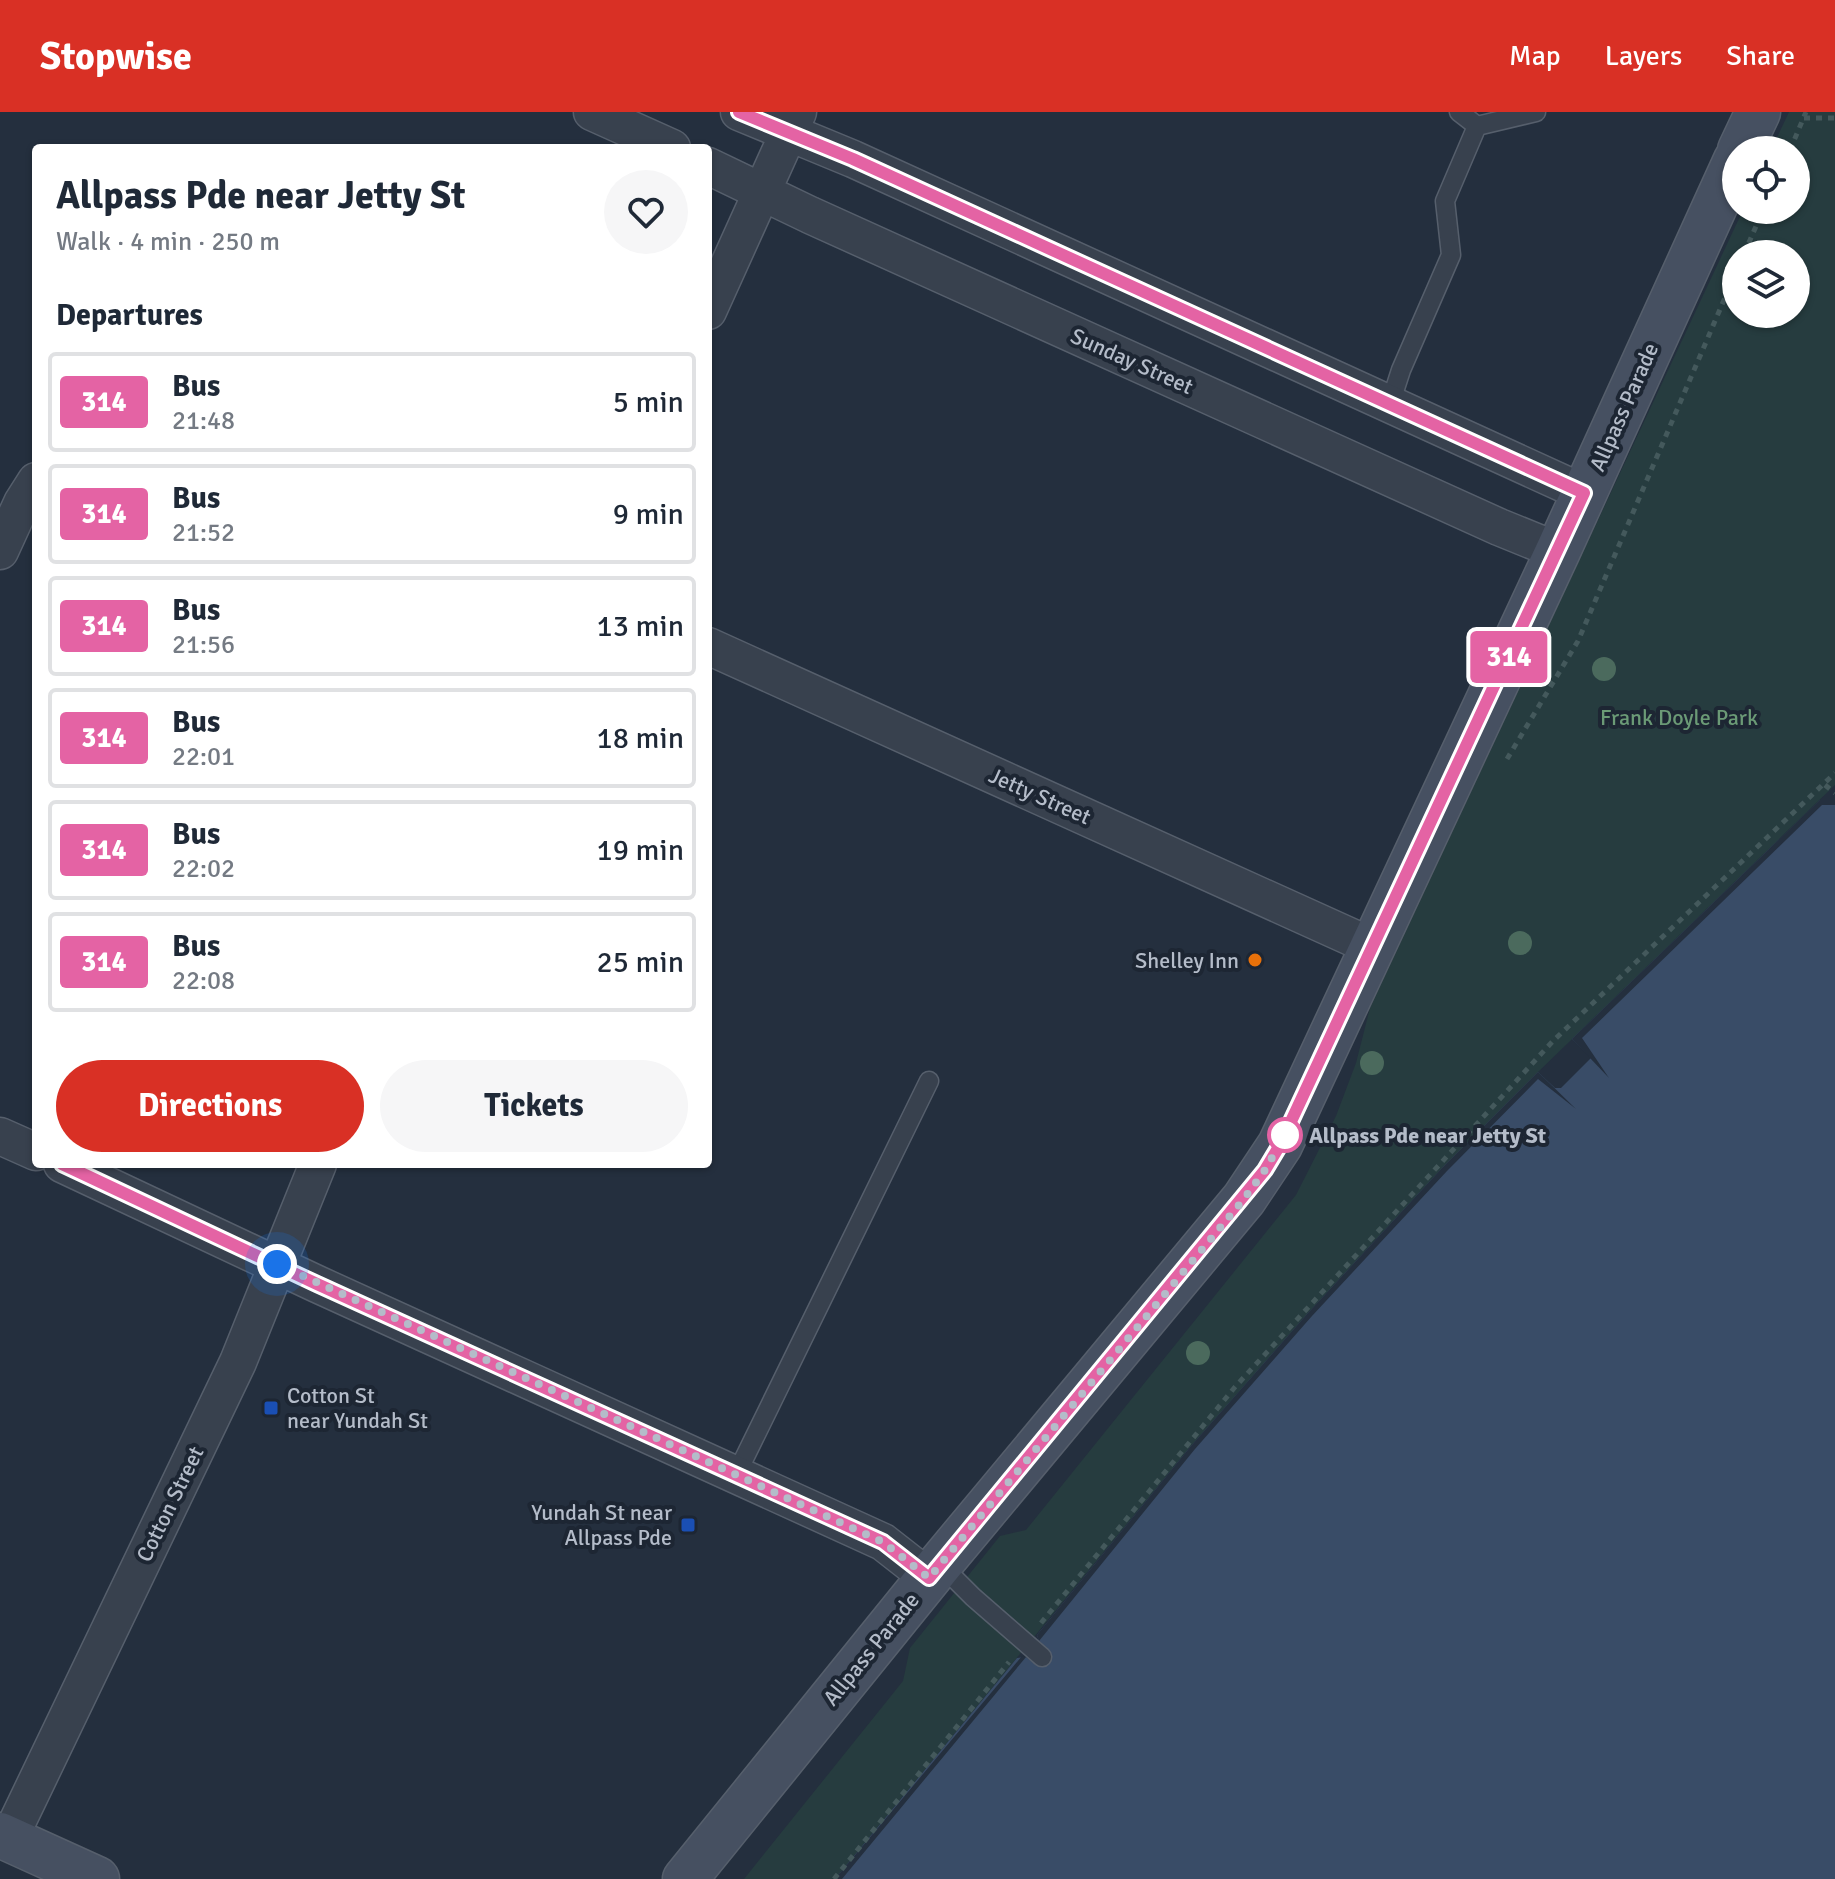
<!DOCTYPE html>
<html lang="en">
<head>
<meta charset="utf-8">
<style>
	body { margin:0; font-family:Signika,sans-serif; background:#f6f6f7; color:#1f2937; height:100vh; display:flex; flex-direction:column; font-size:30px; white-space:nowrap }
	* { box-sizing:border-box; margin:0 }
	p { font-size:26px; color:#747a83 }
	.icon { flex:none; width:44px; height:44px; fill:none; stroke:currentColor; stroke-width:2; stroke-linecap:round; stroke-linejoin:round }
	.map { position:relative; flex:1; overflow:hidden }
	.details { position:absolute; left:32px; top:32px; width:680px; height:1024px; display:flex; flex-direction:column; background:#fff; border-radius:8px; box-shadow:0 2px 6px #0004 }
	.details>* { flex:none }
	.badge { padding:0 16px; border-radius:6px; font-size:28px; line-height:52px }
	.tools { position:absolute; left:1722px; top:24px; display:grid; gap:16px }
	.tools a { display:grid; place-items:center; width:88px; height:88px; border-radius:50%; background:#fff; box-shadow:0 2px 6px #0004; font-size:40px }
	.you { position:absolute; width:40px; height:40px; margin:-20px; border:6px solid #fff; border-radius:50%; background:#1a73e8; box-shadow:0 0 0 12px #1a73e833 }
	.map>.badge { position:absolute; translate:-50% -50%; box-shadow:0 0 0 4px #fff }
	h2 { padding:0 24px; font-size:30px; line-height:72px }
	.round { display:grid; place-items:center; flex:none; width:84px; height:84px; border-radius:42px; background:#f6f6f7 }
	.summary { display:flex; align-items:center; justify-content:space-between; height:136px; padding:0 24px }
	h1 { font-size:38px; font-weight:700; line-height:60px }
	.action { display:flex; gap:16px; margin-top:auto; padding:16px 24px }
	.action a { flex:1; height:92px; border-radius:48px; background:#d93025; color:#fff; font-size:32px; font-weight:700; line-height:92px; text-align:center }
	.action a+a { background:#f6f6f7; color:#1f2937 }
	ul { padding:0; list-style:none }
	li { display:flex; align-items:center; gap:24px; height:100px; margin:0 16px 12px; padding:0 8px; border:4px solid #e0e1e3; border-radius:8px }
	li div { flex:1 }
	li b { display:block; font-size:30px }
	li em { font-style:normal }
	li .badge { min-width:88px; font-weight:700; text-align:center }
	header { display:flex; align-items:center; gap:48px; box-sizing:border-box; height:112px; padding:0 40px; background:#d93025; color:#fff }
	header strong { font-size:38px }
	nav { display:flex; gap:44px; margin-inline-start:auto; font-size:28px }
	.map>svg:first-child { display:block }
</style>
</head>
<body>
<header>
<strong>Stopwise</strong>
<nav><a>Map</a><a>Layers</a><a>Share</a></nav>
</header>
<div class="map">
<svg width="1835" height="1767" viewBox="0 0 1835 1767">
	<rect width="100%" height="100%" fill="#242f3e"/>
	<path fill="#263c3f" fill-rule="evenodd" d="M1789 0H1835V673L1538 960 1375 1128 1191 1334 835 1767H744L903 1569 910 1536 1000 1424 1026 1418 1296 1083 1336 1004 1356 951 1370 896 1743 98H1796V38H1771ZM1736 142H1796V202H1736Z"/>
	<path fill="#394c67" d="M1820 688 1835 689V1767H835L1017 1546 1026 1545 1035 1552 1048 1537 1039 1529 1037 1523 1191 1334 1308 1201 1443 1055 1538 960 1555 976H1561L1591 946 1572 927Z"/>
	<path fill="#242f3e" d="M1824 684H1835V693H1822L1582 926 1609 966 1572 927Z
		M1538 960 1576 997 1538 967 1447 1059 1312 1204 1195 1337 1039 1529 1037 1523 1191 1334 1308 1201 1443 1055Z
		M1022 1544 1026 1545 842 1767H835Z"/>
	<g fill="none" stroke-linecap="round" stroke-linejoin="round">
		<defs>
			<path id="lane" d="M1477 14 1536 0
				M1390 292 1401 258 1451 143 1445 89 1477 14 1459 0
				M736 1363 929 969
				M940 1452 973 1485 1042 1545"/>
			<path id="street" d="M592 0 672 36
				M739 0 853 47 1584 381
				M708 54 810 103 1499 415 1558 439
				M708 199 798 0
				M0 439 22 391 36 369
				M708 534 1373 835
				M0 1024 36 1040
				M62 1052 317 1172 883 1430 929 1466
				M9 1727 238 1250 318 1052"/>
			<path id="secondary" d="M1740 38 1758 0
				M0 1723 97 1767
				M685 1767 940 1452 1244 1087 1280 1033 1558 439 1736 48"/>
		</defs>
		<use href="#lane" stroke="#565f6c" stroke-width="21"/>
		<use href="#street" stroke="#565f6c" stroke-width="39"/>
		<use href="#secondary" stroke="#565f6c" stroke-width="47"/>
		<path stroke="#44595c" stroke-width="5" stroke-dasharray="6 6" stroke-linecap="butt" d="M1804 6H1835
			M1790 38 1806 0
			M1744 142 1763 98
			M1507 647 1578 529 1736 160
			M1825 673 1835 681
			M1041 1511 1235 1275 1553 929 1835 661
			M834 1767 1009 1550"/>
		<use href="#lane" stroke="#38414e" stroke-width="18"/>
		<use href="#street" stroke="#38414e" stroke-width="36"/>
		<use href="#secondary" stroke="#465061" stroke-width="44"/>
	</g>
	<g fill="#4b6a5d">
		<circle cx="1604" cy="557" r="12"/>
		<circle cx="1520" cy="831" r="12"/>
		<circle cx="1372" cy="951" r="12"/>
		<circle cx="1198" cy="1241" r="12"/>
	</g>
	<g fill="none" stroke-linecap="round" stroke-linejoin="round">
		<defs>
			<path id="line" d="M62 1052 317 1172 883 1430 929 1466 1265 1058 1280 1033 1584 381 853 47 739 0"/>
		</defs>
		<use href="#line" stroke="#fff" stroke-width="18"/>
		<use href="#line" stroke="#e463a4" stroke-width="12"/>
		<path stroke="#b4bcc9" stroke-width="8" stroke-dasharray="0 14.4" d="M277 1152 883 1430 929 1466 1244 1087 1265 1058 1285 1023"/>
	</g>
	<circle fill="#e8710a" stroke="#1d2633" stroke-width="3" cx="1255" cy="848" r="8"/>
	<circle fill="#fff" stroke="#e463a4" stroke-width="4" cx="1285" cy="1023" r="16"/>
	<g fill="#1a4fb4" stroke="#1d2633" stroke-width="3">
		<rect x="263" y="1288" width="16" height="16" rx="4"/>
		<rect x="680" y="1405" width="16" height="16" rx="4"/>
	</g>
	<g text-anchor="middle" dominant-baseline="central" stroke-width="8" stroke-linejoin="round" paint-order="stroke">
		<g font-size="22" fill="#b4bcc9" stroke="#1d2633">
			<text transform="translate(1132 249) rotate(24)">Sunday Street</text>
			<text transform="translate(1624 295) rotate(-66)">Allpass Parade</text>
			<text transform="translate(1040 684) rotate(24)">Jetty Street</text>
			<text transform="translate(170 1392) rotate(-64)">Cotton Street</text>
			<text transform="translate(871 1537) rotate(-51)">Allpass Parade</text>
		</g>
		<g font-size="22" fill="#6b9a76" stroke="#1d2633">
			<text x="1679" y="605">Frank Doyle Park</text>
		</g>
		<g font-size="22" fill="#b4bcc9" stroke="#1d2633" text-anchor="end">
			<text x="1239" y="848">Shelley Inn</text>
			<text x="287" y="1283" text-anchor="start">Cotton St<tspan x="287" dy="25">near Yundah St</tspan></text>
			<text x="672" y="1400">Yundah St near<tspan x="672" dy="25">Allpass Pde</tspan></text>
		</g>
		<g font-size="22" font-weight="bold" fill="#b4bcc9" stroke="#1d2633" text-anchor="start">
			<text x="1309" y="1023">Allpass Pde near Jetty St</text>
		</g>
	</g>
</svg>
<div class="tools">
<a><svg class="icon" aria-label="locate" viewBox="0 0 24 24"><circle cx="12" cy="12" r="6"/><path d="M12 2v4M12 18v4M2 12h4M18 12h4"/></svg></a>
<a><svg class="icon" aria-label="layers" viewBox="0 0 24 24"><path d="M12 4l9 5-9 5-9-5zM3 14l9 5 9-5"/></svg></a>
</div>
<div class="you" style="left:277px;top:1152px"></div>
<b class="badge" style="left:1509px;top:545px;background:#e463a4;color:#fff">314</b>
<section class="details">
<div class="summary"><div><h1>Allpass Pde near Jetty St</h1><p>Walk · 4 min · 250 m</p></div><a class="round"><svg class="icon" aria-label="heart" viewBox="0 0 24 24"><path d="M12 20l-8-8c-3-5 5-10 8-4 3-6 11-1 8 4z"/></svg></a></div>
<h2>Departures</h2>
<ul>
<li><span class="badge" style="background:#e463a4;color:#fff">314</span><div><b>Bus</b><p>21:48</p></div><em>5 min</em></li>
<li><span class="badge" style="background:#e463a4;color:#fff">314</span><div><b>Bus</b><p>21:52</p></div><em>9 min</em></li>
<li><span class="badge" style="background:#e463a4;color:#fff">314</span><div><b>Bus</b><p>21:56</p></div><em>13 min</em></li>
<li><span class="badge" style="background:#e463a4;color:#fff">314</span><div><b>Bus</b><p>22:01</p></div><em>18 min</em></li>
<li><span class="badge" style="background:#e463a4;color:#fff">314</span><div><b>Bus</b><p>22:02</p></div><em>19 min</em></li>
<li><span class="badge" style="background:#e463a4;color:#fff">314</span><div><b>Bus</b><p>22:08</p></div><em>25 min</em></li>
</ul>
<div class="action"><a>Directions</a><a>Tickets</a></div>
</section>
</div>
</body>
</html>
